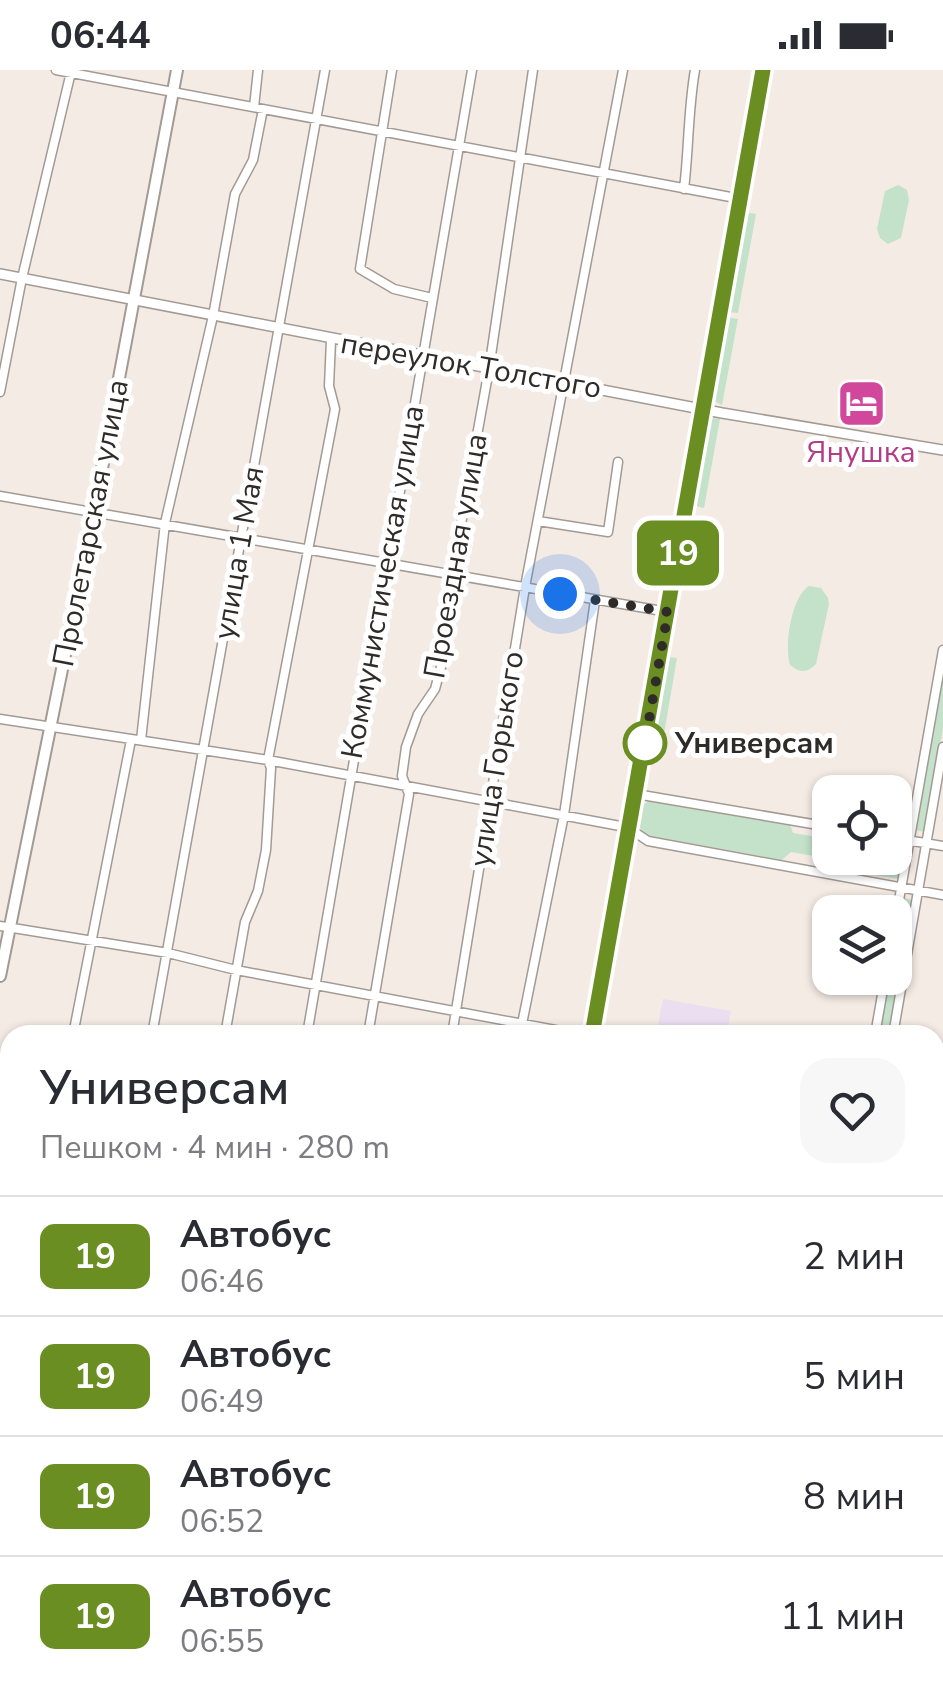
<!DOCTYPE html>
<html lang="ru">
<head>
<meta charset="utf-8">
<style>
	body { margin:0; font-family:"Nunito Sans",sans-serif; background:#f7f7f7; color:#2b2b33; height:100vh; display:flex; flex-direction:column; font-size:38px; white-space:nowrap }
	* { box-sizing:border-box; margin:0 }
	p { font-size:32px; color:#7c7c81 }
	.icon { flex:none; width:55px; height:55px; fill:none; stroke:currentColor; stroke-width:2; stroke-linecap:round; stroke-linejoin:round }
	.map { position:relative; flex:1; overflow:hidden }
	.drawer { position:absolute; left:0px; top:955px; width:945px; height:672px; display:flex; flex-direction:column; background:#fff; border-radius:30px 30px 0 0; box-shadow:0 2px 8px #0004 }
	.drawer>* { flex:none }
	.badge { padding:0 20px; border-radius:15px; font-size:35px; line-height:65px }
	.fabs { position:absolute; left:812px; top:705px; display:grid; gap:20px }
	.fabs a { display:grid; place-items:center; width:100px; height:100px; border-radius:20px; background:#fff; box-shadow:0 2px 8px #0004; font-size:50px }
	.you { position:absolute; width:50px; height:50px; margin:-25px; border:8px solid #fff; border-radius:50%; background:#1a73e8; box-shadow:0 0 0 15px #1a73e833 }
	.map>.badge { position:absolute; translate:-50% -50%; box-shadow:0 0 0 5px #fff }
	.round { display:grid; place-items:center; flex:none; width:105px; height:105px; border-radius:30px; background:#f7f7f7 }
	.headline { display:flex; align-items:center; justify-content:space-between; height:170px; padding:0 40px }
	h1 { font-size:48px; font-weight:600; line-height:75px }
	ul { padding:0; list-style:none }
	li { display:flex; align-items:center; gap:30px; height:120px; padding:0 40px; border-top:2px solid #e1e1e2 }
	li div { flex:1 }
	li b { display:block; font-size:38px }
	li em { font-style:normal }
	li .badge { min-width:110px; font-weight:700; text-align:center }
	.status { display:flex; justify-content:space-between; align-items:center; height:70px; padding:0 50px; background:#fff; direction:ltr }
	.status svg { height:28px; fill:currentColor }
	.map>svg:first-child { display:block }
</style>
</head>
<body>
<div class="status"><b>06:44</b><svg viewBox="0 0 49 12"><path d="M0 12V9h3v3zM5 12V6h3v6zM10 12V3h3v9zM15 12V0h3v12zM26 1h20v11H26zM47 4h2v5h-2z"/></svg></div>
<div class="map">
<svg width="943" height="1627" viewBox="0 0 943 1627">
	<rect width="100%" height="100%" fill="#f5ebe5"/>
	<path fill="#ecdef1" d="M663 929 731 941 727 965H656Z"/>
	<path fill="#c3e2c9" d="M898 115 907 120 909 130 901 168 888 174 880 168 877 159 885 121Z
		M745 142 756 144 738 243 728 242Z
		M727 247 738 249 722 335 712 330Z
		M714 348 720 349 704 438 696 436 708 353Z
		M809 516 821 518 828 528 829 534 816 594C808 603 799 603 790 595 784 576 791 527 809 516Z
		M668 587 677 588 664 664 655 663Z
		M943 596V659L925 762 915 760Z
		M651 730 790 754 793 763 830 769V788H895V772L906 774 900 809 842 800 836 790 791 782 782 790 646 765 637 754 640 736Z
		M904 828 912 830 889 965H879L889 908H895V876Z"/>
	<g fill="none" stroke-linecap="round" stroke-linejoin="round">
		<defs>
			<path id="minor" d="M56 0 741 129
				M392 0 360 199 394 219 432 228
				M254 37 258 0
				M684 119C689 78 688 40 695 0
				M0 322 22 208 71 2
				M0 426 668 542
				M538 451 608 462 618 392
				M0 649 268 690 620 756 630 759 648 771 943 825
				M141 670 165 453 213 246 235 124 253 90 263 39
				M636 724 830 757
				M895 768 943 776
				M895 853 943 580
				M0 856 168 883 236 900 582 965
				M522 954 564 745 595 530
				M73 965 131 670
				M152 965 325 0
				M225 965 245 852 258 821 266 780 271 698 268 690 335 339 329 316 331 270
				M307 965 472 0
				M368 965 409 724 402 706 406 677 418 644 435 619 447 575 452 504 489 299 533 0
				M452 965 525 517 623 0
				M875 965 885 908
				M893 965 943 677
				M0 1072 10 1074
				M8 1294 10 1283
				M935 1479 943 1448
				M0 1513 10 1514
				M597 1618 641 1627
				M37 1627 39 1618
				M181 1627 183 1618
				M253 1627 255 1618
				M329 1627 331 1618
				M400 1627 401 1618
				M476 1627 478 1618
				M557 1627 559 1618
				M774 1627 776 1618
				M834 1627 836 1618
				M897 1627 899 1618"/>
			<path id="tertiary" d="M0 204 722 343 943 380
				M592 965 763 0"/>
			<path id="secondary" d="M0 906 94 441 177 0
				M0 1293 10 1295
				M935 1353 943 1354"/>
		</defs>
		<use href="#minor" stroke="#a39a94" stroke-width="11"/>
		<use href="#tertiary" stroke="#a39a94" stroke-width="12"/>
		<use href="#secondary" stroke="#a39a94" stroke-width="14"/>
		<use href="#minor" stroke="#fff" stroke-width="8"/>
		<use href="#tertiary" stroke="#fff" stroke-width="9"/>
		<use href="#secondary" stroke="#fff" stroke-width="10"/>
	</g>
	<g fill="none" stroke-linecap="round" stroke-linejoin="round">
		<defs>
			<path id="line" d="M592 965 763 0"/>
		</defs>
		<use href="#line" stroke="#fff" stroke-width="22"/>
		<use href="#line" stroke="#6b8e23" stroke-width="15"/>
		<path stroke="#2e2b28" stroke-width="10" stroke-dasharray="0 18" d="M560 524 668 542 642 690 645 673"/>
	</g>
	<defs>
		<symbol id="hotel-square" viewBox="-11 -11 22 22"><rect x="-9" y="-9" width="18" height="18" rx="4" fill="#d1479c" stroke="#fff"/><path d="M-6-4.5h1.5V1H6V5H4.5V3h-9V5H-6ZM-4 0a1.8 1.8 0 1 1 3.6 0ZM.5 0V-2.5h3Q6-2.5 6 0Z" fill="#fff"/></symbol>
	</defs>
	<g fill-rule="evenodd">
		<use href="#hotel-square" x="834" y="306" width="55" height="55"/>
	</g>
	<circle fill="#fff" stroke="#6b8e23" stroke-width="5" cx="645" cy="673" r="20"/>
	<g text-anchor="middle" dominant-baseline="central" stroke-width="10" stroke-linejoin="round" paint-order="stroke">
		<g font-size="30" fill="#2e2b28" stroke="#fff">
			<text transform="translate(471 296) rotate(10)">переулок Толстого</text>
			<text transform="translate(91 453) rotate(-79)">Пролетарская улица</text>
			<text transform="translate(239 483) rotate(-80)">улица 1 Мая</text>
			<text transform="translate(456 486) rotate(-80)">Проездная улица</text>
			<text transform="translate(383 512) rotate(-80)">Коммунистическая улица</text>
			<text transform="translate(497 689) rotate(-81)">улица Горького</text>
		</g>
		<g font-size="30" fill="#b23c85" stroke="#fff">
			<text x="861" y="382">Янушка</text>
		</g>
		<g font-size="30" font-weight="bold" fill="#2e2b28" stroke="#fff" text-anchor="start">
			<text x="675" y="673">Универсам</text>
		</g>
	</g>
</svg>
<div class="fabs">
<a><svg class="icon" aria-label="locate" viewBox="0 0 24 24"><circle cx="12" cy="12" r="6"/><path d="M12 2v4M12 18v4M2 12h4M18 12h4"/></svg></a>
<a><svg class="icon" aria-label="layers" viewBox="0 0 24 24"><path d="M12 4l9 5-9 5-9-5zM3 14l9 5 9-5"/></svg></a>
</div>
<div class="you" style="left:560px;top:524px"></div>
<b class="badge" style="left:678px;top:483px;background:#6b8e23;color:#fff">19</b>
<section class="drawer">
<div class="headline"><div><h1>Универсам</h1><p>Пешком · 4 мин · 280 m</p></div><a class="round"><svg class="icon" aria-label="heart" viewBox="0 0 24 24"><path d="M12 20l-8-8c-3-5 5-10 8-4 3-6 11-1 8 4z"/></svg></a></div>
<ul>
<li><span class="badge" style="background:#6b8e23;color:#fff">19</span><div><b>Автобус</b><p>06:46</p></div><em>2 мин</em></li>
<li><span class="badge" style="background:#6b8e23;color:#fff">19</span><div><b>Автобус</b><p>06:49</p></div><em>5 мин</em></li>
<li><span class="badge" style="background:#6b8e23;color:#fff">19</span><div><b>Автобус</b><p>06:52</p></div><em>8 мин</em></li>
<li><span class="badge" style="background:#6b8e23;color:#fff">19</span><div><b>Автобус</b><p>06:55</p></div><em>11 мин</em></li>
</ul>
</section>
</div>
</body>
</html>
